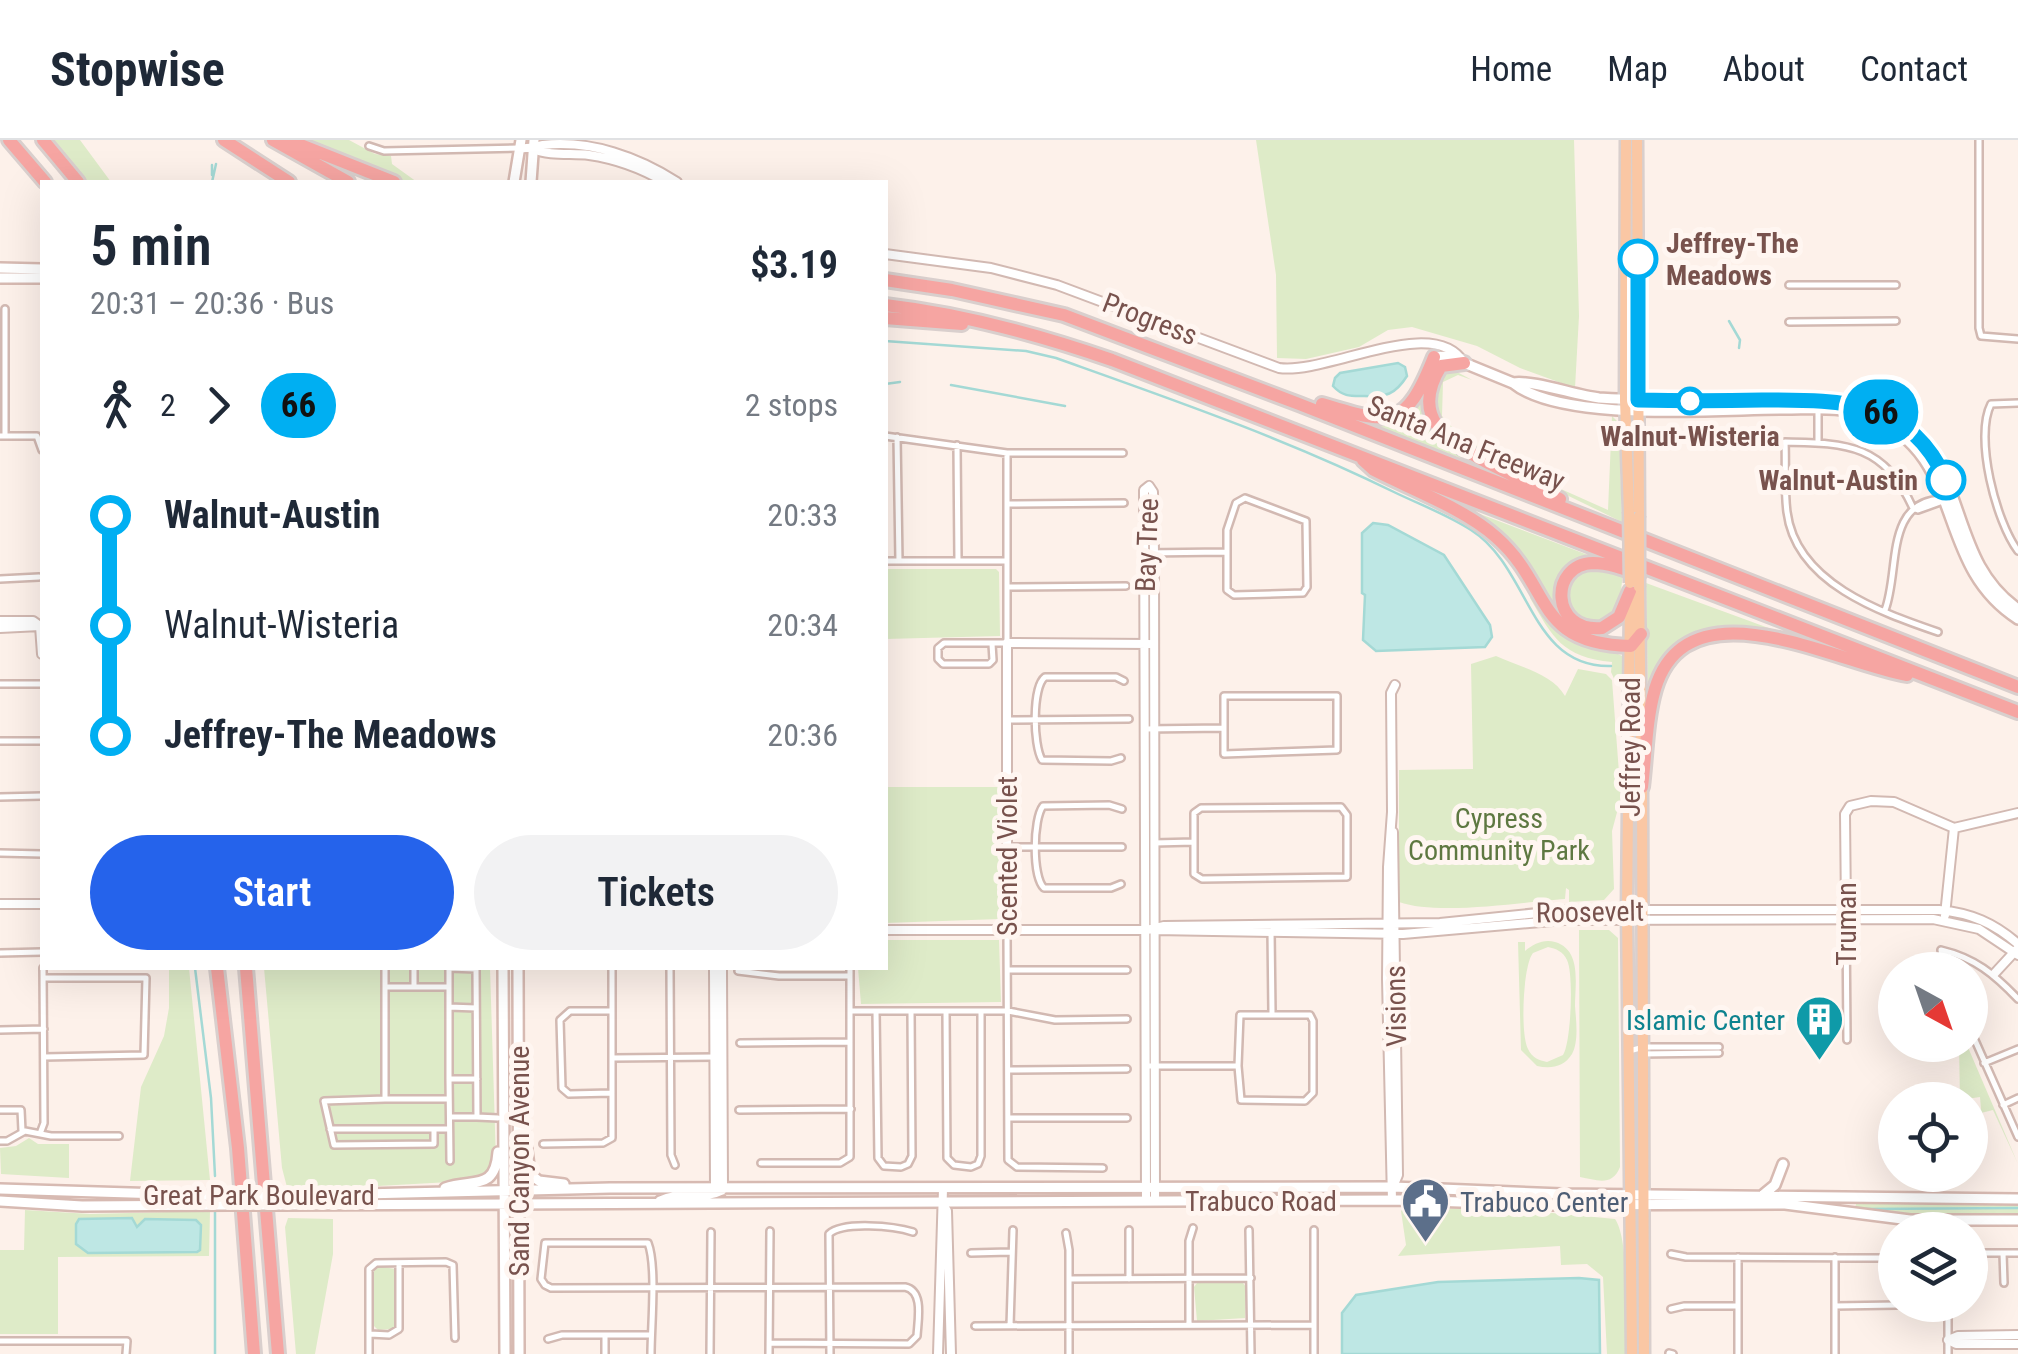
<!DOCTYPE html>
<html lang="en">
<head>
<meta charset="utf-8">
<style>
	body { margin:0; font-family:"Roboto Condensed",sans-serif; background:#f2f2f3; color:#1f2937; height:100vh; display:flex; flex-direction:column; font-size:38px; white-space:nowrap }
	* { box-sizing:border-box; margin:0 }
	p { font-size:32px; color:#747a83 }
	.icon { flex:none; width:55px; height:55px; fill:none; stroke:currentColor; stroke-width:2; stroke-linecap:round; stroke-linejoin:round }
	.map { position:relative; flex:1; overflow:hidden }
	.details { position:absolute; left:40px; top:40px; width:848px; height:790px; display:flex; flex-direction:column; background:#fff; border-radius:0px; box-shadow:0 10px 40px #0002 }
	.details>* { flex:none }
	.badge { padding:0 20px; border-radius:32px; font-size:35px; line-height:65px }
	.needle { width:65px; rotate:140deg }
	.fabs { position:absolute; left:1878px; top:812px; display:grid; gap:20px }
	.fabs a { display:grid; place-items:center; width:110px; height:110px; border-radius:50%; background:#fff; box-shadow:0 10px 40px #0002; font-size:50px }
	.map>.badge { position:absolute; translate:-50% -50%; box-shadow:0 0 0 5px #fff }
	.legs { display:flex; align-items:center; gap:15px; height:110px; padding:0 50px; font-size:32px }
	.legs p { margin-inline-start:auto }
	.head { display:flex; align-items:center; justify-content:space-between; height:170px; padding:0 50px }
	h1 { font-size:55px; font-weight:600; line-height:75px }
	.primary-button { display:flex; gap:20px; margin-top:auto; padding:20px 50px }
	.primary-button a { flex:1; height:115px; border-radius:60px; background:#2563eb; color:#fff; font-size:40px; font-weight:600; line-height:115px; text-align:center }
	.primary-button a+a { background:#f2f2f3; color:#1f2937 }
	ul { padding:0 50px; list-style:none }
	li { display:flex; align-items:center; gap:35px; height:110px; font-size:38px }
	li i { display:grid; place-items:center; width:15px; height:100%; margin:0 12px; background:currentColor }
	li i::after { content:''; width:25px; height:25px; margin:-12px; border:8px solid; border-radius:50%; background:#fff }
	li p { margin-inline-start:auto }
	li:first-child i { background:linear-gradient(#0000 50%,currentColor 0) }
	li:last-child i { background:linear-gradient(currentColor 50%,#0000 0) }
	header { display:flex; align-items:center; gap:60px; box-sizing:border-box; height:140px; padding:0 50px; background:#fff; border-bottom:2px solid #e0e1e3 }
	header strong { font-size:48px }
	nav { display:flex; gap:55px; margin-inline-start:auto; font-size:35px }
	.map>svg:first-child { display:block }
</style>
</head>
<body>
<header>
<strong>Stopwise</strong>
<nav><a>Home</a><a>Map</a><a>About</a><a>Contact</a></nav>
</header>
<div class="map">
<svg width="2018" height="1214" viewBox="0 0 2018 1214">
	<rect width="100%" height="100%" fill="#fdf1ea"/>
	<path fill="#deebc8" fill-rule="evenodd" d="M54 0H80L111 42H87Z
		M296 0H349L375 14 391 16 392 24 417 42C382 42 328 17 296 0Z
		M1256 0H1574L1579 176 1575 248 1520 228 1477 206 1412 187 1388 190 1359 207 1306 219 1277 218 1276 135Z
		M1448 228 1462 231 1457 232 1472 240 1458 235 1443 242 1442 276 1461 297 1543 341 1608 370 1612 276 1619 283 1622 382 1458 302 1436 278 1434 248Z
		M1418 261 1426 265 1428 276 1489 329 1378 287 1381 282Z
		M1480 374 1596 418 1567 428 1564 479 1477 379Z
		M1597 428 1623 433C1619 469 1617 494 1574 477 1562 448 1565 434 1597 428Z
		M885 429H996L999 432 1000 496 885 499Z
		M1646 443 1774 490 1772 494C1699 475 1691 505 1648 555Z
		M1531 453C1545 473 1558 498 1583 506 1598 511 1611 509 1624 517L1621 542 1616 543 1611 532 1612 522C1562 517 1553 498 1530 458Z
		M1496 516C1519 527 1552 533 1565 556L1578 529 1606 534 1612 540 1620 646V661L1612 691 1614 749 1604 760 1569 762V750L1566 748 1565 759C1522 762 1438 776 1399 762V630L1473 629 1471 524Z
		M885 647H1000V779L885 783Z
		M1579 790H1609L1618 798 1620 1027C1612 1047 1597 1040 1580 1037Z
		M885 800H999L1001 862 861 864 858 828H885Z
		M1518 802H1525V811C1534 804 1543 799 1555 802 1582 810 1575 844 1575 866 1576 880 1579 901 1572 914 1564 927 1551 929 1537 926L1521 910ZM1548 807C1556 809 1563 811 1567 820 1574 834 1571 903 1563 915L1547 922C1539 920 1532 918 1528 909 1520 894 1523 825 1533 813Z
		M169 828H189L210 1040 130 1041 141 947 164 896 169 868Z
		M264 828H490L496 1021 491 1034 468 1041 288 1051 282 1028Z
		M1959 905H1967L2018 1024 1993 970 1977 974 1981 969 1980 957 1960 960Z
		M29 998 38 1004H69V1038L1 1034 0 1008 16 1006Z
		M1857 1061H2018V1076L1922 1077 1854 1071Z
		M1404 1068 1512 1069 1615 1079C1630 1100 1626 1185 1626 1214H1607L1603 1137 1587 1124 1561 1125 1560 1106 1398 1116 1406 1105 1401 1071Z
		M25 1070 90 1074 210 1071 209 1116 58 1117V1194H0V1110H24Z
		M288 1078 333 1079V1114L315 1214H296L285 1087Z
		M378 1126 395 1129 396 1185 392 1189 378 1190 374 1186V1130Z
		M1197 1143H1243L1246 1147 1245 1178 1197 1181 1194 1147Z"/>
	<path fill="#bee7e4" stroke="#a4d9d5" stroke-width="2.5" d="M1398 223 1405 227 1407 236C1395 255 1386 257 1364 256 1351 256 1343 257 1333 246L1335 238 1340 233Z
		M1373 383 1388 385 1444 415 1490 485 1492 497 1485 507 1376 511 1363 500 1365 455 1362 453V393Z
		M132 1078 137 1087 145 1079 196 1080 201 1085 200 1110 197 1112 88 1113 76 1104V1084L79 1079Z
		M1579 1138 1599 1140 1600 1214H1342V1173L1356 1155 1438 1142Z"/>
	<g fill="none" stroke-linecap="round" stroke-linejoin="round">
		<path stroke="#a4d9d5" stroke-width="2.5" d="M212 25V35
			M212 42 216 24
			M1729 181 1740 200 1739 208
			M885 201 1026 211 1056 218C1171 259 1287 299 1396 353 1421 365 1448 375 1471 390 1531 428 1529 528 1611 526
			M885 244 900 242
			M951 245 1065 266
			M195 828 211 958 215 1036
			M1865 1069 2018 1068
			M215 1214V1072"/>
		<defs>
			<path id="minor" d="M1979 0V188L1981 196 2018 199
				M369 6 384 11 520 8
				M1789 145H1896
				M5 169V296
				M1789 182 1896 181
				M2018 263 1991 264C1974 297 1996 382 2018 411
				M0 296H37L42 310
				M885 296 1007 313H1123
				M897 297 899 421
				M1818 302V269
				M957 305 958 421
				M1245 358 1306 381 1307 447 1303 453 1234 455 1227 450V390L1236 363Z
				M1007 364 1124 363
				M1913 368C1884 305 1849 303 1785 302 1786 325 1784 349 1787 372 1796 443 1880 472 1938 492
				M1913 368 1918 370 1943 361
				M1145 413 1225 412
				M885 421H1007
				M0 439 39 437
				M1007 447 1126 446
				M1885 470C1900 432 1884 362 1941 359
				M992 504 993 520 989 524H943L938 519V508L944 503H1007V313
				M0 544H42
				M1007 580 1129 579
				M1145 589 1224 588V556H1337V610L1224 614V588
				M0 601H42
				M1121 618 1111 621 1042 620C1033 605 1032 547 1045 537H1116L1124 541
				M0 657 42 656
				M1154 703 1194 702V673L1201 668 1341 667 1347 675V737L1202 739 1194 734V702
				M1007 707H1122
				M0 713 42 714
				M1121 744 1111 748H1044C1032 736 1033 679 1043 666L1109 665 1122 669
				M1846 779 1847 900
				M1007 791 1008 1020 1017 1027 1103 1028
				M1271 791 1272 873
				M0 813 42 812
				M385 828V847H449
				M414 828V847
				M449 828 476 829 477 977 498 978
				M449 828V867
				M670 828 671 1015 675 1025
				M1008 830H1127
				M1945 830 1941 810C1975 818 1994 834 2018 859
				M738 831 779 836H850
				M44 838H146L144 915 44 917
				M385 847V959L324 961 334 1005 434 1004V989H449
				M851 871H1008L1055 880 1127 879
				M876 871 878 1018 884 1026 901 1027 908 1024 912 1016 911 871
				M946 871 947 1018 954 1025 971 1027 978 1024 981 1016V871
				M1970 889 2018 997
				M0 890 44 889
				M740 903 850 902
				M1629 911 1644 907H1719
				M1641 914 1719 913
				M613 918 715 917
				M1984 923 2018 909
				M1146 926H1238L1241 960 1305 961 1313 953V881L1310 875H1240L1238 926
				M1008 930 1127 929
				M449 939V867L476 868
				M612 953 569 954 562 948 560 880 570 871H612
				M385 959H449
				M2003 965 2018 958
				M0 970H21L22 991
				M739 970 851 969
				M450 977H477
				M1008 978H1127
				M330 989H434
				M41 991 44 983 43 828
				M0 1001H7L25 991 51 996H119
				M543 1004 603 1003 612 998V828
				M450 1021 449 939H477
				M761 1023H840L850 1017V828
				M1129 1090V1139
				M1249 1090 1251 1214
				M1314 1090V1214
				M1066 1093 1069 1110V1214
				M971 1113 1010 1112
				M1970 1113H2018
				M2003 1113 2004 1143
				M1671 1114 1686 1117 1895 1118
				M1738 1117V1214
				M1835 1117V1214
				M1069 1139 1251 1138
				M1948 1165V1214
				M1835 1166 1897 1165
				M1671 1169 1684 1166H1738
				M1189 1185V1101L1193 1088
				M975 1186 1313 1185
				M1010 1186 1013 1090
				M370 1194 389 1195 399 1189V1123
				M605 1195V1214
				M548 1199 562 1195H650
				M0 1201H127L126 1214
				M1669 1213 1673 1214
				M369 1214V1129L376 1123 446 1122 453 1125 455 1198
				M651 1214C651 1186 657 1126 648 1103H545L541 1139 545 1145 551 1148C669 1148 787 1147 905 1147 924 1151 918 1179 917 1196L909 1204 769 1203
				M710 1214 711 1092
				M769 1214 770 1091
				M830 1214 829 1094C843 1081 894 1086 913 1092"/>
			<path id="tertiary" d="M520 8C529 9 534 7 543 5 591 0 638 17 677 42
				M533 9C550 16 570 13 589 15 617 19 641 28 665 42
				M885 114 991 128 1057 145 1279 228C1327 235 1434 173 1464 223
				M1149 346 1153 352 1154 413 1155 1061
				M0 481H33L40 486
				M40 486 42 514
				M0 488 40 486
				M0 764H42
				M1846 771 1845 674 1850 666 1871 661 1894 662 1954 688 2018 673
				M1945 775 1954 688
				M885 790H1147L1164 786 1440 783 1567 770H1939C1971 773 1994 783 2018 804
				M1155 790 1403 794 1564 780 1933 779 1979 789 2018 815
				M1007 791V503L1149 504
				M714 828 715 1048
				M722 828 723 1048
				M1994 834 2018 808
				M1393 1047 1398 1035 1393 692
				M1146 1060 1144 350 1149 346
				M1392 1060 1387 839 1388 727 1392 672 1391 553 1395 545
				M943 1064 947 1071 951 1214
				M1948 1200 1958 1196 2018 1195
				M1948 1200 1956 1204H2018
				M938 1214 943 1049"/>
			<path id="secondary" d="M514 42 521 0
				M531 42 534 0
				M0 128 42 129
				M0 138H42
				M1434 217 1447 216 1513 243C1562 283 1720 269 1785 269 1813 269 1842 266 1868 276 1969 315 1931 423 2018 479
				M1513 243C1534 240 1574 255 1599 258 1645 261 1691 261 1737 261 1817 260 1907 249 1945 337 1966 387 1971 436 2018 469
				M503 828 505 1214
				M518 828 519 1214
				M524 987 530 1034 539 1041 564 1044
				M445 1048C473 1038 495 1052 498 1012
				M0 1049 228 1056
				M1764 1054 1775 1045 1783 1024
				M279 1056 610 1048 1393 1047 1562 1054 2018 1059
				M0 1061 82 1066 228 1065
				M660 1061C680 1051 703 1060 722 1050
				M280 1065 1401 1060 1547 1065 1785 1064 1910 1080H2018"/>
			<path id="primary" d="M1626 0 1625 260 1629 372
				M1637 0 1639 376
				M1639 447 1641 601
				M1630 455 1627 771 1632 1214
				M1642 643 1644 1214"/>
			<path id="motorway" d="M9 0 45 42
				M43 0 78 42
				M224 0 289 42
				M273 0 348 42
				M288 0 394 42
				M885 140 952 150 1064 175 1299 264 2018 547
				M885 165C963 174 1037 194 1112 220L2018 572
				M885 178 962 184
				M1464 223 1441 226C1409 278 1447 301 1488 323 1512 335 1536 347 1560 359
				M1322 264C1391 285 1405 290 1434 217
				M1363 320 1374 330C1411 349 1465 369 1496 397 1553 447 1533 504 1631 506L1641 494
				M1630 451 1619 477 1602 488C1550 493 1549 424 1593 423 1609 423 1625 429 1639 434
				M1642 647C1646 615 1646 580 1655 549 1688 440 1836 523 1907 535
				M217 828 238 1008 254 1214
				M246 828 278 1214"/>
		</defs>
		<use href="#minor" stroke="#d2b9b2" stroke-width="10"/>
		<use href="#tertiary" stroke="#d2b9b2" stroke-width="12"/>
		<use href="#secondary" stroke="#d7bab2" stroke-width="14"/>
		<use href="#primary" stroke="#d9cfcd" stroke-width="15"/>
		<use href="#motorway" stroke="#d9cfcd" stroke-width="18"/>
		<use href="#minor" stroke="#fff" stroke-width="5"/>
		<use href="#tertiary" stroke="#fff" stroke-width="8"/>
		<use href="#secondary" stroke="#fff" stroke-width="9"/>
		<use href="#primary" stroke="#fac7a4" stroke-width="10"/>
		<use href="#motorway" stroke="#f6a5a2" stroke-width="12"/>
		<defs>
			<path id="secondary-bridge" d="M228 1056H279
				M228 1065H280"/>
			<path id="primary-bridge" d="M1629 372 1630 443
				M1639 376V447"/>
		</defs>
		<use href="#secondary-bridge" stroke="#d7bab2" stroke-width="14" stroke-linecap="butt"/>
		<use href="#primary-bridge" stroke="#d9cfcd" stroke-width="15" stroke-linecap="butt"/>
		<use href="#secondary-bridge" stroke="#fff" stroke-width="9"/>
		<use href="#primary-bridge" stroke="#fac7a4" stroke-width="10"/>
	</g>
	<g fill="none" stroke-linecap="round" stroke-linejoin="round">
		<defs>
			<path id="line-1" d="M1638 119V260C1679 261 1721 261 1762 260 1840 260 1909 258 1946 340"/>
		</defs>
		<use href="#line-1" stroke="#fff" stroke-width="22"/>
		<use href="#line-1" stroke="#00aff2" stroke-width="15"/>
	</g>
	<defs>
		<symbol id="building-pin" viewBox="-11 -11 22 30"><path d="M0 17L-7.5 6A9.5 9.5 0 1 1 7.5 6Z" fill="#0f9aa8" stroke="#fff6f1"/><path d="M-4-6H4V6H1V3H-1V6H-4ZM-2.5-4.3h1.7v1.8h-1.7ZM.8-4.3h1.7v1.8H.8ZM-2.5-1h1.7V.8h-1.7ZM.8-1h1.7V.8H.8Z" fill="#fff"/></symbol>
		<symbol id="civic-pin" viewBox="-11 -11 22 30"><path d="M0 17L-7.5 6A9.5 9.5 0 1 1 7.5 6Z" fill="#5c6f8a" stroke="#fff6f1"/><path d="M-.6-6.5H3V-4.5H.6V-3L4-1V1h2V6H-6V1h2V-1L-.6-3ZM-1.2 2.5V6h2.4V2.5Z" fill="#fff"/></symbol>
	</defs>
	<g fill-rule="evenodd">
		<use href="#building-pin" x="1792" y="852" width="55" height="75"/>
		<use href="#civic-pin" x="1398" y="1034" width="55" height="75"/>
	</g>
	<g fill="#fff" stroke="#00aff2" stroke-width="5">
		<circle cx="1638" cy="119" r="18"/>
		<circle cx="1690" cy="261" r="12"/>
		<circle cx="1946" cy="340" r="18"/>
	</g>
	<g text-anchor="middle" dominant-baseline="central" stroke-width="10" stroke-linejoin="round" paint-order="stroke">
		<g font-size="28" font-weight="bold" fill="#78524d" stroke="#fff6f1" text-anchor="start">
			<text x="1666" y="103">Jeffrey-The<tspan x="1666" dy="32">Meadows</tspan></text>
			<text x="1690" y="296" text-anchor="middle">Walnut-Wisteria</text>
			<text x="1918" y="340" text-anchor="end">Walnut-Austin</text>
		</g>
		<g font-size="28" fill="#78524d" stroke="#fff6f1">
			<text transform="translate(1150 179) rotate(21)">Progress</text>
			<text transform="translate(1466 303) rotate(22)">Santa Ana Freeway</text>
			<text transform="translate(1147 405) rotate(-88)">Bay Tree</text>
			<text transform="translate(1630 607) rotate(-90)">Jeffrey Road</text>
			<text transform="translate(1007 716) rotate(-90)">Scented Violet</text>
			<text transform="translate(1590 772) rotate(-1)">Roosevelt</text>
			<text transform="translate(1846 784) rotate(-90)">Truman</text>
			<text transform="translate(1396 866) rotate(-91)">Visions</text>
			<text transform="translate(519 1021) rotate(-90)">Sand Canyon Avenue</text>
			<text x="259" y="1055">Great Park Boulevard</text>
			<text x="1261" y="1061">Trabuco Road</text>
		</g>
		<g font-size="28" fill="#5e7841" stroke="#fff6f1">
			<text x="1499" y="678">Cypress<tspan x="1499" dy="32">Community Park</tspan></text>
		</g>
		<g font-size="28" fill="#0d838f" stroke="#fff6f1" text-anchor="end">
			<text x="1785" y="880">Islamic Center</text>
		</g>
		<g font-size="28" fill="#4e5e75" stroke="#fff6f1" text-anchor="start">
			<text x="1460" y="1062">Trabuco Center</text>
		</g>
	</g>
</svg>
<div class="fabs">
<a><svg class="needle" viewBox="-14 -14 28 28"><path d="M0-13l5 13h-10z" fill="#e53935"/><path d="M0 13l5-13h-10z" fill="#747a83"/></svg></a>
<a><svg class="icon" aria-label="locate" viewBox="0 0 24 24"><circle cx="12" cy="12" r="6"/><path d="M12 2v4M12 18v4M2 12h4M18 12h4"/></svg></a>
<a><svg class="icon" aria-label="layers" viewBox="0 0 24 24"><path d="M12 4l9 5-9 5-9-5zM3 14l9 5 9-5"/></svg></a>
</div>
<b class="badge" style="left:1881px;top:272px;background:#00aff2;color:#111">66</b>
<section class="details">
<div class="head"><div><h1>5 min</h1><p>20:31 – 20:36 · Bus</p></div><b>$3.19</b></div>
<div class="legs"><svg class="icon" aria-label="walk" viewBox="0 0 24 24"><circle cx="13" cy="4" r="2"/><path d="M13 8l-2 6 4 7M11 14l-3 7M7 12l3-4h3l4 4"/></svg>2<svg class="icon" aria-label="forward" viewBox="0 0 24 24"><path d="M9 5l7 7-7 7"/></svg><b class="badge" style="background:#00aff2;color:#111">66</b><p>2 stops</p></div>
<ul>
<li><i style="color:#00aff2"></i><b>Walnut-Austin</b><p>20:33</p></li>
<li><i style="color:#00aff2"></i><span>Walnut-Wisteria</span><p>20:34</p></li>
<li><i style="color:#00aff2"></i><b>Jeffrey-The Meadows</b><p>20:36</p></li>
</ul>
<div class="primary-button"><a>Start</a><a>Tickets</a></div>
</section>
</div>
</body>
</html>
